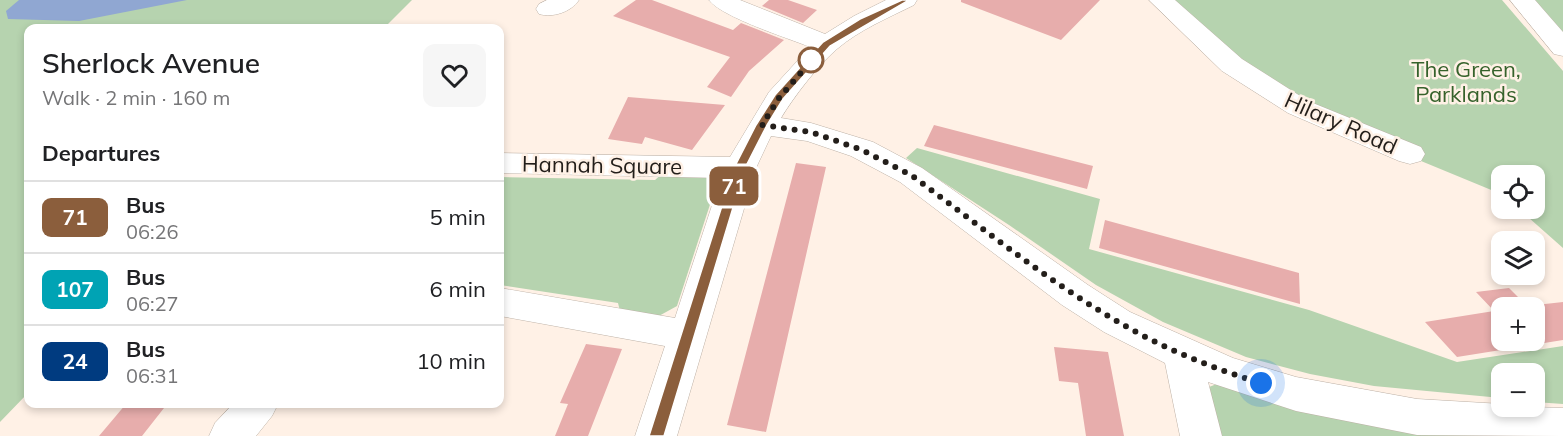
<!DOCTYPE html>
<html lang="en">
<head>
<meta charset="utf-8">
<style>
	body { margin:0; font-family:Mulish,sans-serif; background:#f6f6f6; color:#202124; height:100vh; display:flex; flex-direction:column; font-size:22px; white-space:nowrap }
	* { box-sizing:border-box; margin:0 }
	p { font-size:20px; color:#757577 }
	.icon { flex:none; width:33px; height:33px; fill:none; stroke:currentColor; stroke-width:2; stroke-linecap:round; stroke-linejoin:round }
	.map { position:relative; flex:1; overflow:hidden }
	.sheet { position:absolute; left:24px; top:24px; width:480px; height:384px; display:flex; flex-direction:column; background:#fff; border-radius:12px; box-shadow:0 3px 9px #0003 }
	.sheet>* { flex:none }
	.badge { padding:0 12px; border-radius:9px; font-size:21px; line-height:39px }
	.fabs { position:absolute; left:1491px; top:165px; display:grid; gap:12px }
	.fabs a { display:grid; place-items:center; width:54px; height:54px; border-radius:12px; background:#fff; box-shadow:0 3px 9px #0003; font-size:30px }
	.you { position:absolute; width:30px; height:30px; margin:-15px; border:4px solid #fff; border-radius:50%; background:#1a73e8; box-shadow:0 0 0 9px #1a73e833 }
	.map>.badge { position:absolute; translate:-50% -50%; box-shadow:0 0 0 3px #fff }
	h2 { padding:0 18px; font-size:22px; line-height:54px }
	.round { display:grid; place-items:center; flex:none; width:63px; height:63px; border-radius:12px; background:#f6f6f6 }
	.overview { display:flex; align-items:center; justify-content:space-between; height:102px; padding:0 18px }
	h1 { font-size:28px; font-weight:600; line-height:45px }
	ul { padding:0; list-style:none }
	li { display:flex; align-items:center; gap:18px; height:72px; padding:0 18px; border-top:2px solid #e0e0e0 }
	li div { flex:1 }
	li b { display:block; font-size:22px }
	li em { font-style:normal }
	li .badge { min-width:66px; font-weight:700; text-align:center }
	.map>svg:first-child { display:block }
</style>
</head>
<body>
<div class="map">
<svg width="1563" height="436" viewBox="0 0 1563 436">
	<rect width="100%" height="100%" fill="#fff1e6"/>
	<path fill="#b6d3af" d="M0 0H412L384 28H28V393L0 422Z
		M1173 0H1502L1563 71V248L1519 209 1534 208V176H1502L1501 194 1421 161 1303 101 1240 63Z
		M1535 0H1563V34Z
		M917 148 1100 199 1089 249 1309 310 1457 362 1563 346V404L1535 402 1534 374H1502L1501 398 1374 386 1310 374 1246 357 1163 322 1096 285 1009 225 906 158Z
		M663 173 707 175 717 183 677 306 657 317 620 311 618 303 500 285V177L655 180Z
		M1222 382 1431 430 1491 436H1212L1201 394 1209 387Z"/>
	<path fill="#90a7d2" d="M19 0H187L79 21 8 19 6 11Z"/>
	<path fill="#e7adac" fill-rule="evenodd" d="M636 0H652L733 30 741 23 784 40 749 71 731 97 707 87 730 57 613 16Z
		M769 0H788L817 10 803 23 762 6Z
		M961 0H1100L1061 40 961 2Z
		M628 97 725 105 692 150 645 137 642 144 608 139Z
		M934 125 1093 166 1087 189 924 146Z
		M796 163 826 167 766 432 727 425Z
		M1105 220 1299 273 1300 304 1099 248Z
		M1509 288 1527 306 1563 302V340L1457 357 1425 322 1494 311 1476 292ZM1502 308H1534V340H1502Z
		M586 344 622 349 588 436H555L568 404 560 403Z
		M1054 347 1108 352 1124 436H1086L1078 383 1059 381Z
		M126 404 164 408 142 436H99Z"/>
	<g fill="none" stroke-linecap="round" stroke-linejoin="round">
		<defs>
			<path id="minor" d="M547 0H579C571 12 553 18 539 14L536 9 539 4Z
				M709 0H740L825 34 854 16 886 0H917L914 5C888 18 859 30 837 49 818 65 793 98 781 118L811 123 873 142 922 168 1088 285 1130 312 1233 358 1296 377 1417 399 1502 404V406L1563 408V436L1417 435 1296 411 1208 382 1222 436H1180L1165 363 1104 332 1062 305 900 182 851 156 807 141 771 136 756 168 677 436H635L665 346 500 316V288L675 318 721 178 500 173V153L730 157 769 92 810 47C788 38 721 17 709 0Z
				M1149 0H1175L1242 59 1308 101 1421 147 1425 154 1421 161 1410 164 1399 161 1288 113 1222 71Z
				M233 404H278L272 416 256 436H209L215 423Z"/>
			<path id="tertiary" d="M1510 0H1535L1563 32V56L1554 54Z"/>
		</defs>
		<use href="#minor" stroke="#bdb1a6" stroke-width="1"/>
		<use href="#tertiary" stroke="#bdb1a6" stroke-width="1"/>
		<use href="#minor" fill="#fff" fill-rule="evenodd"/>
		<use href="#tertiary" fill="#fff" fill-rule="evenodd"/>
	</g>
	<path fill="#8b5e3c" stroke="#fff" stroke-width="1.5" d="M902 0H909L830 46 783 99 767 125 745 168 664 436H649L734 168 756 125 775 95 823 42 860 19Z"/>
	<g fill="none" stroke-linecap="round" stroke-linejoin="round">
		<path stroke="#231e1a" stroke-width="6" stroke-dasharray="0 10.8" d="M811 60 813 59 779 98 762 125 811 132 862 150 911 175C978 224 1043 278 1115 320 1160 347 1211 368 1261 383"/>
	</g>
	<circle fill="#fff" stroke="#8b5e3c" stroke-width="3" cx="811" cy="60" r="12"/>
	<g text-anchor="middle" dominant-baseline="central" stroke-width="5" stroke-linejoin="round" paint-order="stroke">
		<g font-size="22" fill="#36622b" stroke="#fff1e6">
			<text x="1466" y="69">The Green,<tspan x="1466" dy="25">Parklands</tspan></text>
		</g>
		<g font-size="22" fill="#231e1a" stroke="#fff1e6">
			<text transform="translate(1341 123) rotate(24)">Hilary Road</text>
			<text transform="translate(602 165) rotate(1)">Hannah Square</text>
		</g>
	</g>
</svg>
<div class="fabs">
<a><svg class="icon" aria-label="locate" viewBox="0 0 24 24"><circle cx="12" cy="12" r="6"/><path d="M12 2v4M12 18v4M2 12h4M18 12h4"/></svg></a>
<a><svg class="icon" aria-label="layers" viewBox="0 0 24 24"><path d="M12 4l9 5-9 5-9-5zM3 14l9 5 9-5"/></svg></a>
<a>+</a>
<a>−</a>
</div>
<div class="you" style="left:1261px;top:383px"></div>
<b class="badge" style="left:734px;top:186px;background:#8b5e3c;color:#fff">71</b>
<section class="sheet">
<div class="overview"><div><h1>Sherlock Avenue</h1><p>Walk · 2 min · 160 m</p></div><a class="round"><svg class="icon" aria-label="heart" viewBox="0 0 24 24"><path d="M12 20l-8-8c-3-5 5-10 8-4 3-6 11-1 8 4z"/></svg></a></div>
<h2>Departures</h2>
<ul>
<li><span class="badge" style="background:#8b5e3c;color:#fff">71</span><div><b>Bus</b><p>06:26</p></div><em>5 min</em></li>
<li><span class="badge" style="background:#00a3b4;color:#fff">107</span><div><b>Bus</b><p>06:27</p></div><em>6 min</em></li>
<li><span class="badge" style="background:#003b80;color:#fff">24</span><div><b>Bus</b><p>06:31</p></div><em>10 min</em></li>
</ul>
</section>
</div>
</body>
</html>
